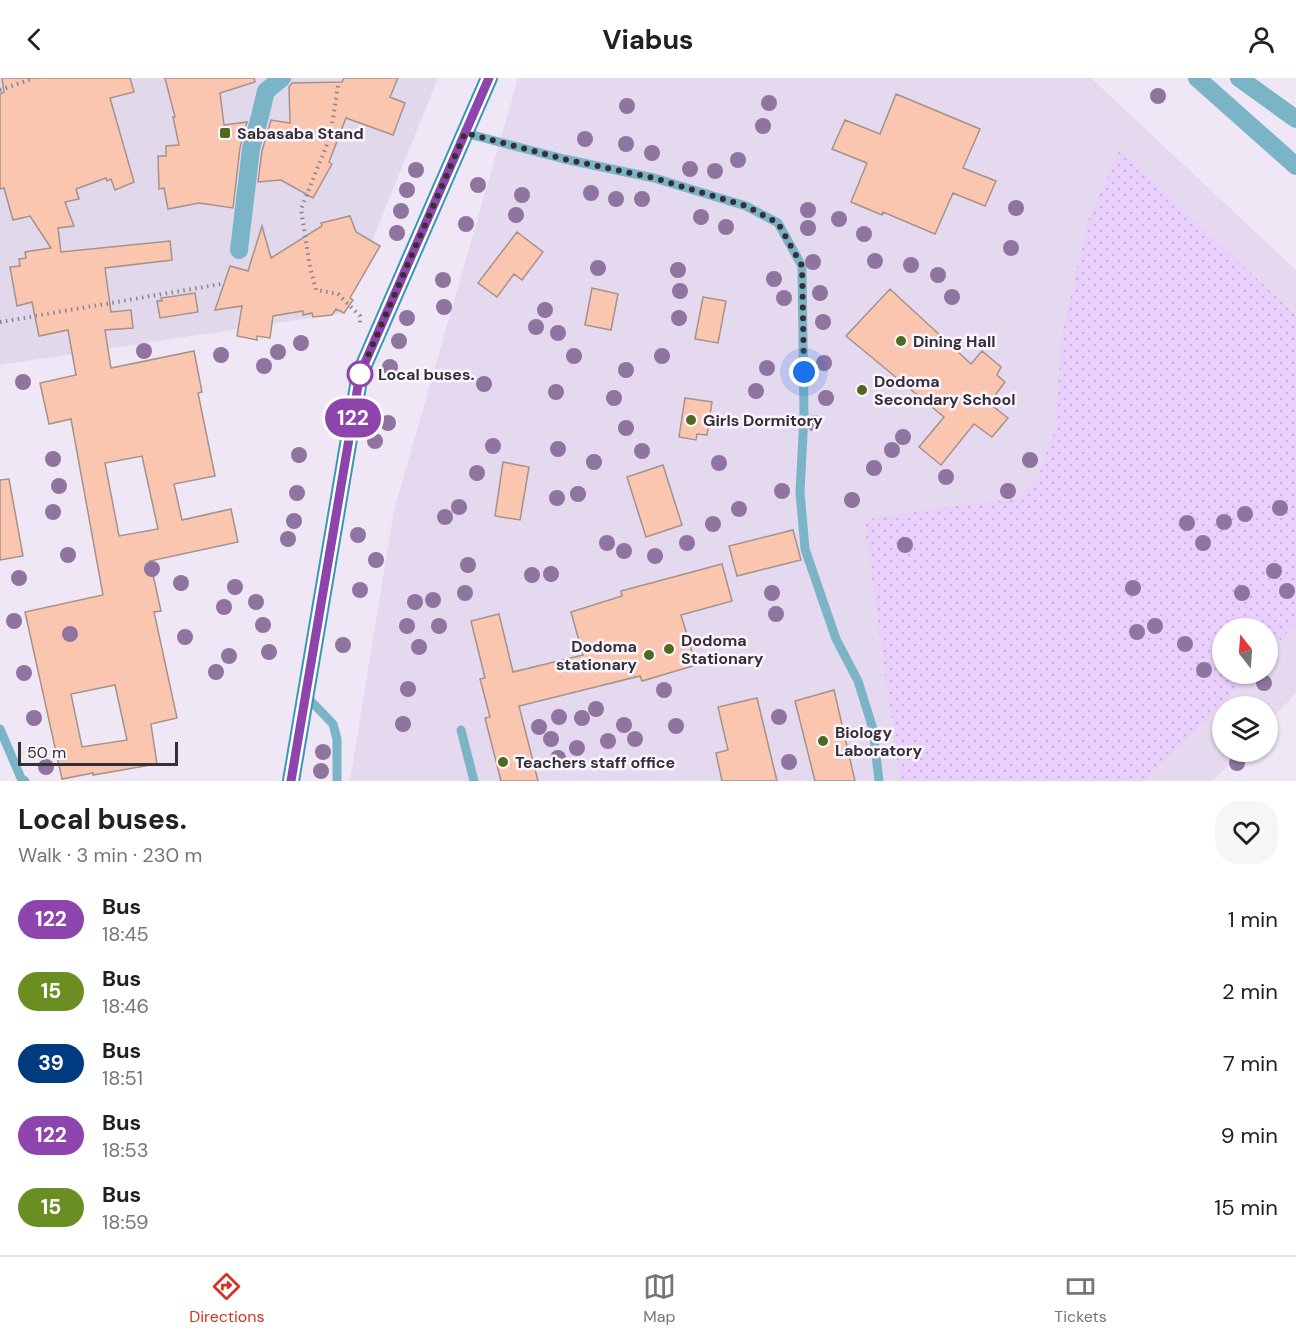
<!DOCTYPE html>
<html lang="en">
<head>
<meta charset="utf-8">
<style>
	body { margin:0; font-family:"DM Sans",sans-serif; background:#f6f6f6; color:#202124; height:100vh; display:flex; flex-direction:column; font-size:22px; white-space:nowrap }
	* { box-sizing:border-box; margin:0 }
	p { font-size:20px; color:#757577 }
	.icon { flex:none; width:33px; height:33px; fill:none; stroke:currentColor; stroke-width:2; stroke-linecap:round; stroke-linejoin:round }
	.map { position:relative; height:703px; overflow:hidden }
	.panel { display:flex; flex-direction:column; background:#fff; flex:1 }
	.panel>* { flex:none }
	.badge { padding:0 12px; border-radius:20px; font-size:21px; line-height:39px }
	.needle { width:39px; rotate:343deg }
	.controls { position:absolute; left:1212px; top:540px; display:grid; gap:12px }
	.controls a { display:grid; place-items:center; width:66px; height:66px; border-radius:50%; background:#fff; box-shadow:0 2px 4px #0004; font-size:30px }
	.scale { position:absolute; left:18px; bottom:15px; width:160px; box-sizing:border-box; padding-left:6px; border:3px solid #343036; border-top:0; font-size:16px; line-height:21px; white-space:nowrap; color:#343036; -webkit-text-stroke:4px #fbf5ff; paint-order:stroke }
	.you { position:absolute; width:30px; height:30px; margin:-15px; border:4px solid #fff; border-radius:50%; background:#1a73e8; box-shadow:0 0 0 9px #1a73e833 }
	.map>.badge { position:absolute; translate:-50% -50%; box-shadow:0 0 0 3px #fff }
	.round { display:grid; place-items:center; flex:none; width:63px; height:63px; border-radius:24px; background:#f6f6f6 }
	.summary { display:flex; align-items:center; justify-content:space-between; height:102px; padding:0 18px }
	h1 { font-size:28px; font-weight:700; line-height:45px }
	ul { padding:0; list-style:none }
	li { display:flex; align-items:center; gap:18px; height:72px; padding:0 18px }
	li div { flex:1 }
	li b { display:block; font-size:22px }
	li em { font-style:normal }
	li .badge { min-width:66px; font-weight:700; text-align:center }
	header { display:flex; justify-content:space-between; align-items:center; height:78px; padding:0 18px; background:#fff; font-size:27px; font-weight:700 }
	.dock { display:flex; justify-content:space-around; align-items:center; height:84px; border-top:2px solid #e0e0e0; background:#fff; font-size:16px; color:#757577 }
	.dock a { display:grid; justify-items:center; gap:3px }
	.dock .selected { color:#d93025 }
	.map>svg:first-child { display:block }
</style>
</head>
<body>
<header><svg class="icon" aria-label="back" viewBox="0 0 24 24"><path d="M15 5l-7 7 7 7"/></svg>Viabus<svg class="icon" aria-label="person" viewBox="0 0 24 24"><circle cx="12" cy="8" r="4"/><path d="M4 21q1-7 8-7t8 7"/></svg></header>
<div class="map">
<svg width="1296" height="703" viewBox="0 0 1296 703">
	<defs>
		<pattern id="park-dots" width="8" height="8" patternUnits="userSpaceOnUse" patternTransform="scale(1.5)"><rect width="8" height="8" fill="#e9d0fc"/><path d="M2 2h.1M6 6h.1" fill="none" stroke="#c8b3d9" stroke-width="1.8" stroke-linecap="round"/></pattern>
	</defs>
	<rect width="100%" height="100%" fill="#efe6f6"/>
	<path fill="#e2d8ec" d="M0 0H438L343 235 0 287Z"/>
	<path fill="#e5d9ef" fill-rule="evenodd" d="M518 0H1091L1296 192V615L1268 645V628H1222V674H1241L1213 703H350L394 432ZM1222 550H1268V596H1222Z"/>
	<path fill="url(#park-dots)" d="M1119 72 1296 237V545L1268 576V550H1222V596H1250L1205 644 1144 703H900L864 442 973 425 1020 421 1039 397 1056 348 1061 260 1088 143Z"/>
	<path fill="#fac6b0" stroke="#a4928b" stroke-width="1.5" fill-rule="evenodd" d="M2 0H130L134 14 110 20 134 104 115 112 111 101 107 103 106 100 76 111 79 121 65 124 74 148 58 150 61 174 170 163 172 182 105 190 111 234 131 232 133 250 105 252 111 290 194 273 202 314 198 315 215 398 174 406 182 442 231 431 238 464 150 483 161 533 154 534 177 640 151 646 157 686 93 697V695L62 701 25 534 103 517 71 341 49 346 40 305 76 297 68 252 39 258 32 224 17 228 10 189 20 188 19 181 26 180 25 174 51 170 30 138 13 142 4 110 0 111V16L4 14ZM142 378 158 451 119 458 105 385ZM115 607 127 662 82 669 71 616Z
		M165 0H254L255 4 220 15 224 47 247 44 240 70 233 130 199 125 168 131 164 110 159 111 158 78H166V68L179 67 173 39H175Z
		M344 0H398L390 19 405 25 393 57 346 40 329 84 332 86 313 120 281 102 258 104 262 73 271 42 290 45 289 9 292 5 342 4Z
		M896 16 980 51 963 90 996 103 985 128 953 115 935 156 883 134 882 137 851 124 867 85 832 71 845 42 880 56Z
		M350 138 356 154 380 168 350 220 353 222 344 235 336 231 332 237 313 239 312 235 303 237V233L273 238 270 260 257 258V262L237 258 242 228 215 232 230 188 248 193 262 148 271 180 322 148 321 145Z
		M517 154 543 174 522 202 514 196 497 219 478 205Z
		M592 210 618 216 611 252 585 247Z
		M890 211 971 286 982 273 1001 289 997 297 1005 304 989 325 1008 340 992 359 974 346 941 387 919 369 944 339 846 258Z
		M195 215 198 234 160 240 157 223H162L161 220Z
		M703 219 726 223 718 265 695 261Z
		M685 320 712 324 707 357 697 356 696 362 679 359Z
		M503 384 529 389 520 442 495 438Z
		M663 387 682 447 646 459 627 399Z
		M9 401 23 478 0 482V402Z
		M793 452 801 482 737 498 729 468Z
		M722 486 732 523 681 537 696 587 642 603 640 598 519 628 538 703H501L485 640 490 639 480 601 485 600 471 543 499 536 513 594 583 577 571 534 622 518 621 513Z
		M834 612 855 703H815L795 623Z
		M757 620 777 703H722L716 675 728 672 718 629Z"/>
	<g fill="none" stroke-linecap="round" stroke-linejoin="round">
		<path stroke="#8a848e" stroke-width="4" stroke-dasharray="1.5 4.5" stroke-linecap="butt" d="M338 8 330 59 301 131 310 189 316 212 338 216 360 238V245
			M0 12 34 0
			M0 244 221 206"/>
		<path stroke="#7cb4c7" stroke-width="9" d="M465 55 564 81 654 100 746 128 778 145 802 188 804 337 800 414 805 471 836 561 858 603 873 651 879 703
			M306 618 333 646 337 661V703
			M0 651 21 700 25 703
			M461 652 474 703"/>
		<path stroke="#7cb4c7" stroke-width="18" d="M1197 0 1296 88
			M1239 0 1296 41
			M239 172 251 71 260 38 266 13 282 0"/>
		<path stroke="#3899b4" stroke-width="18" d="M291 703 360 296 489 0"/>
	</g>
	<g fill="#8e749e">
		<circle cx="1158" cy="18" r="8"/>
		<circle cx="769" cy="25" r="8"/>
		<circle cx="627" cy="28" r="8"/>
		<circle cx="763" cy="48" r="8"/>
		<circle cx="585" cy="61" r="8"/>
		<circle cx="626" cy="66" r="8"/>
		<circle cx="652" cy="75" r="8"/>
		<circle cx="738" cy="82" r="8"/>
		<circle cx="690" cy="91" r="8"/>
		<circle cx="416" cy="92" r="8"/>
		<circle cx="715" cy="93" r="8"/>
		<circle cx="478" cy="107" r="8"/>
		<circle cx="407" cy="112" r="8"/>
		<circle cx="591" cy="115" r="8"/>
		<circle cx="522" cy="117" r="8"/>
		<circle cx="616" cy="121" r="8"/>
		<circle cx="642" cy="121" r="8"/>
		<circle cx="1016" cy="130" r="8"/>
		<circle cx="808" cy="132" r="8"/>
		<circle cx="401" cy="133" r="8"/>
		<circle cx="516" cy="137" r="8"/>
		<circle cx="701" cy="139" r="8"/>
		<circle cx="839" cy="141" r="8"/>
		<circle cx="466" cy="146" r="8"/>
		<circle cx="726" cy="149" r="8"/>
		<circle cx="808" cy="150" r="8"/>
		<circle cx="397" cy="155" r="8"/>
		<circle cx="864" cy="156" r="8"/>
		<circle cx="1011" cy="170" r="8"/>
		<circle cx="875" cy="183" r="8"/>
		<circle cx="813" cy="184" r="8"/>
		<circle cx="911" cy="187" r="8"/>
		<circle cx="598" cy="190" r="8"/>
		<circle cx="678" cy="192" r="8"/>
		<circle cx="938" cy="197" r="8"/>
		<circle cx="774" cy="201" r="8"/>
		<circle cx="443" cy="202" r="8"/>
		<circle cx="680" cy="213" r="8"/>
		<circle cx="820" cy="215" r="8"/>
		<circle cx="952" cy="219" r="8"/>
		<circle cx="784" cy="220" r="8"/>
		<circle cx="444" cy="229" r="8"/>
		<circle cx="545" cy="232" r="8"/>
		<circle cx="407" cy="240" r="8"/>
		<circle cx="679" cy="240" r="8"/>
		<circle cx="823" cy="244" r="8"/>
		<circle cx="536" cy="249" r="8"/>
		<circle cx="558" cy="255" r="8"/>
		<circle cx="399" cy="263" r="8"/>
		<circle cx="301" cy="265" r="8"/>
		<circle cx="144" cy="273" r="8"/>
		<circle cx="278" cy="274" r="8"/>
		<circle cx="221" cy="277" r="8"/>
		<circle cx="574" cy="278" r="8"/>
		<circle cx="662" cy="278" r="8"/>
		<circle cx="824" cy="285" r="8"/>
		<circle cx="264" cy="288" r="8"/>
		<circle cx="390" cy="289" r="8"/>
		<circle cx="767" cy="290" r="8"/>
		<circle cx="626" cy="292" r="8"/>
		<circle cx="23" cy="304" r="8"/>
		<circle cx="484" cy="306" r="8"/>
		<circle cx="756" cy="313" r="8"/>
		<circle cx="556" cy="314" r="8"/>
		<circle cx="614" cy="320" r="8"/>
		<circle cx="826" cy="320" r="8"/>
		<circle cx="388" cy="345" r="8"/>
		<circle cx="814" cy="345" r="8"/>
		<circle cx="626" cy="350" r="8"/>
		<circle cx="903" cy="359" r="8"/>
		<circle cx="375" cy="363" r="8"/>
		<circle cx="493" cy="368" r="8"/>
		<circle cx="558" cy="371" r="8"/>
		<circle cx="892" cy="372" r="8"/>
		<circle cx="642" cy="373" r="8"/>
		<circle cx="299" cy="377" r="8"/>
		<circle cx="53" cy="381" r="8"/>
		<circle cx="1030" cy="382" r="8"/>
		<circle cx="594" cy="384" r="8"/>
		<circle cx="719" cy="385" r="8"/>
		<circle cx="874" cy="390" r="8"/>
		<circle cx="477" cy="395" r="8"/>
		<circle cx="946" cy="399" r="8"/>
		<circle cx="59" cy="408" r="8"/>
		<circle cx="782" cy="413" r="8"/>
		<circle cx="1008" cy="413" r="8"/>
		<circle cx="297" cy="415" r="8"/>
		<circle cx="578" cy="416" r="8"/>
		<circle cx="557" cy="420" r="8"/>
		<circle cx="852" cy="422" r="8"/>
		<circle cx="459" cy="429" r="8"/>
		<circle cx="1280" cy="430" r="8"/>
		<circle cx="739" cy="431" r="8"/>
		<circle cx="53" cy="434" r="8"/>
		<circle cx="1245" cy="436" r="8"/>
		<circle cx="445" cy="439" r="8"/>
		<circle cx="294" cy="443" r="8"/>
		<circle cx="1224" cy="444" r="8"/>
		<circle cx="1187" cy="445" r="8"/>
		<circle cx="713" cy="446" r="8"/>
		<circle cx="358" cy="457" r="8"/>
		<circle cx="288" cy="461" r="8"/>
		<circle cx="607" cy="465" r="8"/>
		<circle cx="687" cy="465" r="8"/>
		<circle cx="1203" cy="465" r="8"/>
		<circle cx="905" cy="467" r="8"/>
		<circle cx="624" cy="473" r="8"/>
		<circle cx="68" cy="477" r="8"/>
		<circle cx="655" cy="478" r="8"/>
		<circle cx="376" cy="482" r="8"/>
		<circle cx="468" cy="487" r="8"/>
		<circle cx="152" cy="491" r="8"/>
		<circle cx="1274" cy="493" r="8"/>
		<circle cx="551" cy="496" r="8"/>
		<circle cx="532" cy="497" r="8"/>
		<circle cx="19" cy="500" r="8"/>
		<circle cx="181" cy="505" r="8"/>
		<circle cx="235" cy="509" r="8"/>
		<circle cx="1133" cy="510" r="8"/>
		<circle cx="360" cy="512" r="8"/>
		<circle cx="1287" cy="513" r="8"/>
		<circle cx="465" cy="515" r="8"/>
		<circle cx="772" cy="515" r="8"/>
		<circle cx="1242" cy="515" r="8"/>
		<circle cx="433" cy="522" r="8"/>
		<circle cx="256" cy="524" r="8"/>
		<circle cx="415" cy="524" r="8"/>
		<circle cx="224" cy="529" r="8"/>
		<circle cx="776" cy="536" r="8"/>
		<circle cx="14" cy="543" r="8"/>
		<circle cx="263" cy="547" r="8"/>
		<circle cx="407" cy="548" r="8"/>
		<circle cx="439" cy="548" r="8"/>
		<circle cx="1155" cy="548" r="8"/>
		<circle cx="1137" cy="554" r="8"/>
		<circle cx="70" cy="556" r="8"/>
		<circle cx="185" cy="559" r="8"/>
		<circle cx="1185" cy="566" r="8"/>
		<circle cx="343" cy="567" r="8"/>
		<circle cx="419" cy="569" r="8"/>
		<circle cx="269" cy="574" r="8"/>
		<circle cx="229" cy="578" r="8"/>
		<circle cx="1204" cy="592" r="8"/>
		<circle cx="216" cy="594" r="8"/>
		<circle cx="24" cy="595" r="8"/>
		<circle cx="1264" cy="605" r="8"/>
		<circle cx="408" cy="611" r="8"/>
		<circle cx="664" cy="612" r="8"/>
		<circle cx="596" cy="631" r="8"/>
		<circle cx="559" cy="639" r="8"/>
		<circle cx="779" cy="639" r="8"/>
		<circle cx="34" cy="640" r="8"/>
		<circle cx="582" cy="640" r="8"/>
		<circle cx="403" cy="646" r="8"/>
		<circle cx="624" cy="647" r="8"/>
		<circle cx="676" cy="648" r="8"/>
		<circle cx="539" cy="649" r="8"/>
		<circle cx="551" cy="661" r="8"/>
		<circle cx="635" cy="661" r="8"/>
		<circle cx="608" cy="663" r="8"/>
		<circle cx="577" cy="670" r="8"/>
		<circle cx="323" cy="674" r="8"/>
		<circle cx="558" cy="680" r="8"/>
		<circle cx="789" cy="684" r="8"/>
		<circle cx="1237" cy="685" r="8"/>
		<circle cx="46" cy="689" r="8"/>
		<circle cx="321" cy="693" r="8"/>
	</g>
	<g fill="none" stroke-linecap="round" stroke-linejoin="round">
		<defs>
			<path id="line" d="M291 703 360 296 489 0"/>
		</defs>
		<use href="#line" stroke="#fff" stroke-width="14"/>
		<use href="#line" stroke="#8e44ad" stroke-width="9"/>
		<path stroke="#343036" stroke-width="6" stroke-dasharray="0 10.8" d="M360 296 465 55 564 81 654 100 746 128 778 145 802 188 804 294"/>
	</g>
	<g fill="#4f6a1d" stroke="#fbf5ff" stroke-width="2">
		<rect x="219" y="49" width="12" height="12" rx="3"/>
		<circle cx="901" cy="263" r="6"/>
		<circle cx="862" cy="312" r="6"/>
		<circle cx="691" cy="342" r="6"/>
		<circle cx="669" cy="571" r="6"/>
		<circle cx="649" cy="577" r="6"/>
		<circle cx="823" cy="663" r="6"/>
		<circle cx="503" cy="684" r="6"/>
	</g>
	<circle fill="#fff" stroke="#8e44ad" stroke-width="3" cx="360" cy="296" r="12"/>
	<g text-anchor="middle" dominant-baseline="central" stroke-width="5" stroke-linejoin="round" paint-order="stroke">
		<g font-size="16" font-weight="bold" fill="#343036" stroke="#fbf5ff" text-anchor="start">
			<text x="237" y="55">Sabasaba Stand</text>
			<text x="913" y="263">Dining Hall</text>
			<text x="874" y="303">Dodoma<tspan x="874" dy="18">Secondary School</tspan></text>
			<text x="703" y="342">Girls Dormitory</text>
			<text x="681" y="562">Dodoma<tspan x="681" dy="18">Stationary</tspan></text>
			<text x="637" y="568" text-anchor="end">Dodoma<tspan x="637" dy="18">stationary</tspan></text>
			<text x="835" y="654">Biology<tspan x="835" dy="18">Laboratory</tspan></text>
			<text x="515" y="684">Teachers staff office</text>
		</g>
		<g font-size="16" font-weight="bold" fill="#343036" stroke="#fbf5ff" text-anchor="start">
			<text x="378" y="296">Local buses.</text>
		</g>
	</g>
</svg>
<div class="controls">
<a><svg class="needle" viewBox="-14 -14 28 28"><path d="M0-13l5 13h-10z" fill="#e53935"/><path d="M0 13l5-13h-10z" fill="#757577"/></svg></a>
<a><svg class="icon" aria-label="layers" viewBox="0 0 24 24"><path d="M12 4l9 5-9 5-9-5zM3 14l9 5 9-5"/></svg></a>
</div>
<div class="scale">50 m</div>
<div class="you" style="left:804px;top:294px"></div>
<b class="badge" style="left:353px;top:340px;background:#8e44ad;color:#fff">122</b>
</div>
<section class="panel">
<div class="summary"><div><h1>Local buses.</h1><p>Walk · 3 min · 230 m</p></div><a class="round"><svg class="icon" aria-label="heart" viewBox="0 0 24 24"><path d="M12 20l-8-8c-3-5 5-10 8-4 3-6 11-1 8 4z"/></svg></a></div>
<ul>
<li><span class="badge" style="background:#8e44ad;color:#fff">122</span><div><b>Bus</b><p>18:45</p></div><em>1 min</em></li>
<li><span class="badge" style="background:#6b8e23;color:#fff">15</span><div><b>Bus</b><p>18:46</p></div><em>2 min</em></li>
<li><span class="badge" style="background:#003b80;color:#fff">39</span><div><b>Bus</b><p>18:51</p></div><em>7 min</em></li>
<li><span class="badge" style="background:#8e44ad;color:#fff">122</span><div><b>Bus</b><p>18:53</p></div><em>9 min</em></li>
<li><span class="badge" style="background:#6b8e23;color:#fff">15</span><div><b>Bus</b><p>18:59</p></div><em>15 min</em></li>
</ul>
</section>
<nav class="dock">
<a class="selected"><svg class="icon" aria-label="directions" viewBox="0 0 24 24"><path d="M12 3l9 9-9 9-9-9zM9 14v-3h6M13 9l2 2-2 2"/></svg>Directions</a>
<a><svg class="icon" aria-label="map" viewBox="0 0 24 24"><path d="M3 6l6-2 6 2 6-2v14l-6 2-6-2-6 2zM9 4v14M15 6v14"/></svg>Map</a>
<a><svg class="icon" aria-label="tickets" viewBox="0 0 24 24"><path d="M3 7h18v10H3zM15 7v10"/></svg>Tickets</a>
</nav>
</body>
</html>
